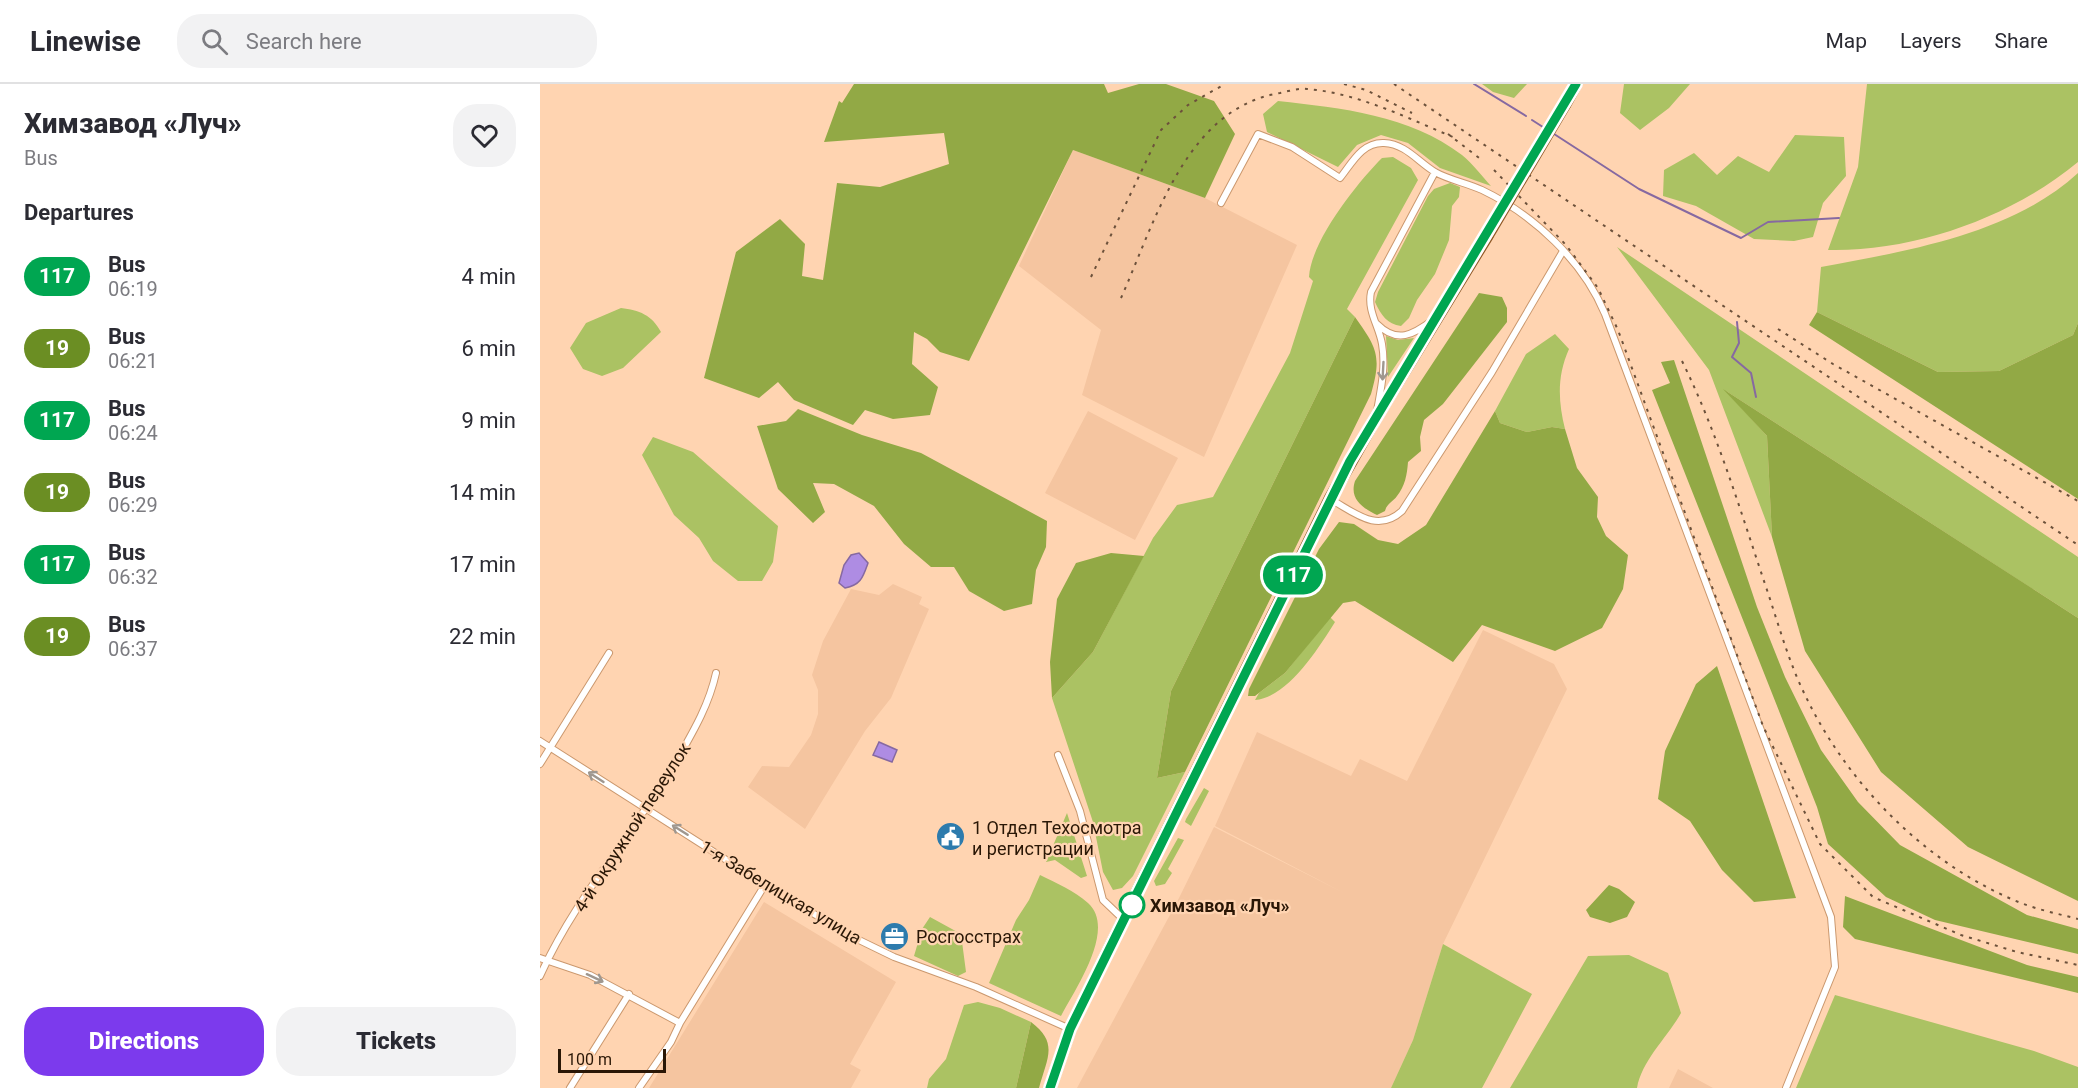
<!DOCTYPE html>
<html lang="en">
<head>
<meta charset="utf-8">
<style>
	body { margin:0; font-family:Roboto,sans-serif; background:#f2f2f3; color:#2b2b33; height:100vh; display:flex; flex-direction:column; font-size:22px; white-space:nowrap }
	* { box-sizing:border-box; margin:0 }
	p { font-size:20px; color:#7c7c81 }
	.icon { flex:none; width:33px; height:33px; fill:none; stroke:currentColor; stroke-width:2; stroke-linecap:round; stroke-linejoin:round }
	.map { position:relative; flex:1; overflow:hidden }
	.panel { display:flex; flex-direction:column; background:#fff; width:540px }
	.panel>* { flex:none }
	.badge { padding:0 12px; border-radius:20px; font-size:21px; line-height:39px }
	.scale { position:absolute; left:18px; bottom:15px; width:108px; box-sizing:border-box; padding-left:6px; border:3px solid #2a1706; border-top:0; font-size:16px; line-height:21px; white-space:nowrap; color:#2a1706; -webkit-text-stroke:4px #ffd4b1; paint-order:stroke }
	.map>.badge { position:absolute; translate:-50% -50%; box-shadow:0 0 0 3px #fff }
	h2 { padding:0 24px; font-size:22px; line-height:54px }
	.round { display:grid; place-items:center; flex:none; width:63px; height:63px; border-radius:24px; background:#f2f2f3 }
	.head { display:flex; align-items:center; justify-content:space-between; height:102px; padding:0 24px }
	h1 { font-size:28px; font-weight:800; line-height:45px }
	.action { display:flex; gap:12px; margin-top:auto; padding:12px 24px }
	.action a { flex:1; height:69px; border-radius:24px; background:#7c3aed; color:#fff; font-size:24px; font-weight:800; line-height:69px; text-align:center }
	.action a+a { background:#f2f2f3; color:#2b2b33 }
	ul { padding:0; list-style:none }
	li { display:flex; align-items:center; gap:18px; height:72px; padding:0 24px }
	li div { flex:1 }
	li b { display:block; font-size:22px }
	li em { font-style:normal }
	li .badge { min-width:66px; font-weight:700; text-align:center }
	header { display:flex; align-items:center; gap:36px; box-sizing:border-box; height:84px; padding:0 30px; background:#fff; border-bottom:2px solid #e1e1e2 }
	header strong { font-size:28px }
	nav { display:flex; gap:33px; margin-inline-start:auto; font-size:21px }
	.search { width:420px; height:54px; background:#f2f2f3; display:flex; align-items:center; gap:15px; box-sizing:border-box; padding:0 21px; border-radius:24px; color:#7c7c81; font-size:22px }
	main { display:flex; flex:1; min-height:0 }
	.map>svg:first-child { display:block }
</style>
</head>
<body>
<header>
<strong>Linewise</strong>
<div class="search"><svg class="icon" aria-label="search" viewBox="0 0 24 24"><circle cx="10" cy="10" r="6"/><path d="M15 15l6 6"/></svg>Search here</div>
<nav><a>Map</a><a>Layers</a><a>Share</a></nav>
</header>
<main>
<section class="panel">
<div class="head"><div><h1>Химзавод «Луч»</h1><p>Bus</p></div><a class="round"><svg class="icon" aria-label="heart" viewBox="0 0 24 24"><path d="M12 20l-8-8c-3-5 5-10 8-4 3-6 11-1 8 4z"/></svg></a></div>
<h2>Departures</h2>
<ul>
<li><span class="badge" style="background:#00a651;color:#fff">117</span><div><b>Bus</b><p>06:19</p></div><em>4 min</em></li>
<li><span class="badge" style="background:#6b8e23;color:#fff">19</span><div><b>Bus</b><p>06:21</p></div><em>6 min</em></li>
<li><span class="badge" style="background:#00a651;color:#fff">117</span><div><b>Bus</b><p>06:24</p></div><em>9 min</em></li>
<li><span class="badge" style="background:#6b8e23;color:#fff">19</span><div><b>Bus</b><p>06:29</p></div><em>14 min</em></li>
<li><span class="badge" style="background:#00a651;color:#fff">117</span><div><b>Bus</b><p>06:32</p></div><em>17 min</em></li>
<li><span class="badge" style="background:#6b8e23;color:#fff">19</span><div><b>Bus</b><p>06:37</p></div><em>22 min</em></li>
</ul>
<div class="action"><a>Directions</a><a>Tickets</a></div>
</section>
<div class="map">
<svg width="1538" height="1004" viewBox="0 0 1538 1004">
	<rect width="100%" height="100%" fill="#ffd4b1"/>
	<path fill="#f5c5a0" d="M533 66 665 114 757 161 664 373 542 311 561 246 479 182Z
		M548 327 638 374 595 456 505 409Z
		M353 500 382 513 379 520 389 525 351 614 325 647 265 745 208 703 222 682 249 683 271 651 278 630V606L272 591 283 557 311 505 339 511Z
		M943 546 1014 580 1027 605 903 860 873 956 851 1004H537L639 814 674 743 804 809 675 742 717 648 811 692 820 675 867 697Z
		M224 818 356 898 310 980 321 986 311 1004H109Z
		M1138 985 1173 1004H1129Z"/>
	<path fill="#abc263" d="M942 0H987L974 14 953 8Z
		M1084 0H1150L1129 24 1100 46 1080 29Z
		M1327 0H1538V78C1472 133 1375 168 1288 166L1318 83Z
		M738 17C801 24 870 31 922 71 933 80 942 92 951 102L900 84 868 59 841 51 817 61 798 83 727 48 723 30Z
		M1255 51 1304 53 1306 92 1283 119 1273 153 1254 157 1214 155 1156 122 1123 112 1124 86 1154 69 1177 91 1198 72 1229 88Z
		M853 73 871 84 878 96 807 225 815 233 631 607 617 694 645 688 593 792 582 804 573 806 563 788 553 738 512 614 553 568 613 454 637 421 673 413 750 269 773 197 769 193C771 157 817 99 842 74Z
		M1538 89V239L1533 251 1459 287 1398 288 1277 228 1281 183C1367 167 1472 150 1538 89Z
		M910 99 920 103 919 113 912 122 909 156 895 190 877 216 869 234 861 242C847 240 841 231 835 218L838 208 888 112 894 105Z
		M1077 163 1538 473V534L1186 307 1227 352 1232 453 1169 286Z
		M81 224C99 226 112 231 121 248L83 284 62 292 43 285 30 264 46 239Z
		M1015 250 1029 265C1017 292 1018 317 1025 345L1012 343 987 348 960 339 955 327 986 270Z
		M846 252 858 256 874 254 848 293Z
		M113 353 153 368 238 442 233 478 222 497H198L173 477 159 454 134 431 102 371Z
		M790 533 795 538C778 565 748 613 715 616L719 609 745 589Z
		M664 704 669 707 651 742 645 738 646 735Z
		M527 729 547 792 541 794 515 776 506 778Z
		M638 754 644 756 628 785 632 789 625 800 616 802 614 797Z
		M500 791C516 799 535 807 548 819 577 845 535 905 521 932L449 899 476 836 489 816Z
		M390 833 421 850 426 888 418 892 374 872 382 845Z
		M903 860 992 910 942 1004H851L873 956Z
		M1089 871 1128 889 1141 929C1127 954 1102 976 1097 1004H970L1048 872Z
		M1295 911 1494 967 1538 983V1004H1256Z
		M438 918 460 924 491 938 476 1004H387L389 995 406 975 424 921Z"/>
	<path fill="#92a945" d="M314 0H564L568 9 599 0H626L674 17 695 50 665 114 533 66 429 277 400 268 387 255 374 248 372 280 398 303 390 331 353 335 325 326 313 341 254 316 238 298 219 314 164 294 196 168 240 135 265 160 262 192 283 196 297 99 340 103 409 80 404 49 284 58 299 17 302 19Z
		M939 209 962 213 967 224V238L903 320 884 336 880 353 881 367 868 378C867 391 865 402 857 412 853 418 847 419 845 427L837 431C823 424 809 415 815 397Z
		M1277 228 1398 288 1459 287 1533 251 1538 239V415L1269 241Z
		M815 233C837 264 842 272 831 310L645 688 617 694 631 607Z
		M1134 276 1217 523 1245 593 1281 666 1318 718 1360 761 1487 831 1538 845V870L1395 836 1346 813 1288 760 1277 723 1112 306 1130 299 1121 278Z
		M1183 305 1538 534V817L1428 763 1341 688 1265 567 1232 453 1227 352Z
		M258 325 322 351 381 369 507 437 506 463 496 486 492 520 464 527 429 507 414 483H391L364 460 334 422 294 400 273 399 285 428 273 439 238 405 217 342 246 337Z
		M955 327 960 339 987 348 1012 343 1025 345 1037 384 1058 413 1057 433 1066 452 1088 471 1083 505 1062 544 1015 567 942 541 913 578 815 517 803 519 745 589 715 612H708L709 605 779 465 799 438 814 440 838 456 858 460 886 441Z
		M571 469 604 472 553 568 512 614 510 578 517 515 536 479Z
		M1177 582 1256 814 1214 818 1182 786 1150 737 1118 715 1125 667 1156 600Z
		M1069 801 1079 805 1095 818 1087 833 1070 839 1050 833 1046 826Z
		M1305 812 1487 881 1538 893V909L1315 855 1303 843Z
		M491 938C519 959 507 974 499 1004H476Z"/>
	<path fill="#ae8ce3" stroke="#8669a1" stroke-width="1.5" d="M319 469 328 479C323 493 321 501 305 504L299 499 304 481 311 471Z
		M339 658 357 666 352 678 333 671Z"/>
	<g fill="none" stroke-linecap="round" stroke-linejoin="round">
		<path stroke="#8669a1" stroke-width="2" d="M934 0 986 32
			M992 36 1006 45
			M1011 48 1099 105 1201 154 1228 138 1299 134
			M1197 238 1199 259 1192 273 1211 289 1216 313"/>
		<defs>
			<path id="minor" d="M681 119 718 50 752 63 800 94C812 79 822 58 844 59 866 60 878 78 895 88 909 96 927 99 942 106 994 131 1043 177 1065 230L1291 833 1295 883 1246 1004
				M837 240C857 260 873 251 893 236
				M837 327C841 304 846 283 842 260 839 242 827 227 831 208L895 88
				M790 415C814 428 837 450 862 427L952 288 1023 167
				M0 657 238 809 317 855 354 873 436 903 530 945
				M518 671 540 727 563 816 584 836
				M0 680 69 569
				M0 874 50 891 140 939
				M0 892C35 814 94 749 137 676 153 648 169 621 176 589
				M30 1004 89 910
				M99 1004 131 958 140 939 226 799"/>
			<path id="trunk" d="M1025 20 1036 0
				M510 1004 530 945 790 415 835 335 947 152"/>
		</defs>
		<use href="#minor" stroke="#cb986e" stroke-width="8"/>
		<use href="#trunk" stroke="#8f5825" stroke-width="13"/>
		<use href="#minor" stroke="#fff" stroke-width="6"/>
		<use href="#trunk" stroke="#d0965e" stroke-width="10"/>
		<path stroke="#6c513b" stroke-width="2" stroke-dasharray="3 6" stroke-linecap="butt" d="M804 0 826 6 872 29
			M854 0 1538 461
			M908 50 943 77
			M954 86 1026 161 1058 204 1078 246 1223 642 1280 760 1333 813 1421 851 1477 868 1538 881
			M551 193 621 46 648 21 685 0
			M581 214C615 138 646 24 740 9 749 7 759 4 767 5 818 9 867 34 913 53
			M1238 245 1293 280 1538 417
			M1142 277C1178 350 1201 429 1227 506 1239 542 1249 579 1266 613 1309 702 1388 782 1481 819 1499 826 1519 830 1538 835"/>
		<defs>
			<path id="trunk-bridge" d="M947 152 1025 20"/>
		</defs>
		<use href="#trunk-bridge" stroke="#8f5825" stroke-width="13" stroke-linecap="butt"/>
		<use href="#trunk-bridge" stroke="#d0965e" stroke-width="10"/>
	</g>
	<defs><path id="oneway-shaft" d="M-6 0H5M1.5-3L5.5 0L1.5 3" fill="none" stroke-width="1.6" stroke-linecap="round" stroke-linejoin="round" transform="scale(1.5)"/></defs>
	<g stroke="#9f978f">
		<use href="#oneway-shaft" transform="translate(843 287) rotate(93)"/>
		<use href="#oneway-shaft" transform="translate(56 693) rotate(-147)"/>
		<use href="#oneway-shaft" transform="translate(140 746) rotate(-148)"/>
		<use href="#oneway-shaft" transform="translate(55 894) rotate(25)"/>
	</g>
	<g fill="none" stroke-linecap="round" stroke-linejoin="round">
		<defs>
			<path id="line" d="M510 1004 530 945 810 377 1036 0"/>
		</defs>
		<use href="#line" stroke="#fff" stroke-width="14"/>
		<use href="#line" stroke="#00a651" stroke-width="9"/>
	</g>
	<defs>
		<symbol id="civic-disc" viewBox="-11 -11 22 22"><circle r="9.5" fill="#2d7bad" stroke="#ffd4b1"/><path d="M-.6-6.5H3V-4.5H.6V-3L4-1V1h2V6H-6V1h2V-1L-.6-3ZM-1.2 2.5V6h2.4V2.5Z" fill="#fff"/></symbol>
		<symbol id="office-disc" viewBox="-11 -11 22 22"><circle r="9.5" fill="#2d7bad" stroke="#ffd4b1"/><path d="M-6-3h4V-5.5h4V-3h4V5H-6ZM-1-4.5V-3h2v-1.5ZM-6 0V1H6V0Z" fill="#fff"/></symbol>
	</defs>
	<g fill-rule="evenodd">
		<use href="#civic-disc" x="394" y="736" width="33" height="33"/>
		<use href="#office-disc" x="338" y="836" width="33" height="33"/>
	</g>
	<circle fill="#fff" stroke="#00a651" stroke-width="3" cx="592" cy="821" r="12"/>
	<g text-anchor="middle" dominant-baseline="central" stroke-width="4.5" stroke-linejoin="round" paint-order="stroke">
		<g font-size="18" fill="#2a1706" stroke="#ffd4b1">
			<text transform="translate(92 743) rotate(-57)">4-й Окружной переулок</text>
			<text transform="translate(241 808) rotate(31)">1-я Забелицкая улица</text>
		</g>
		<g font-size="18" fill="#2a1706" stroke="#ffd4b1" text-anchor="start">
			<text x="432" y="743">1 Отдел Техосмотра<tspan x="432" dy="21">и регистрации</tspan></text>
			<text x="376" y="852">Росгосстрах</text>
		</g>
		<g font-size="18" font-weight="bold" fill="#2a1706" stroke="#ffd4b1" text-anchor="start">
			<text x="610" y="821">Химзавод «Луч»</text>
		</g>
	</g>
</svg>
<div class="scale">100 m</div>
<b class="badge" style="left:753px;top:491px;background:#00a651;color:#fff">117</b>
</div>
</main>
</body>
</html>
